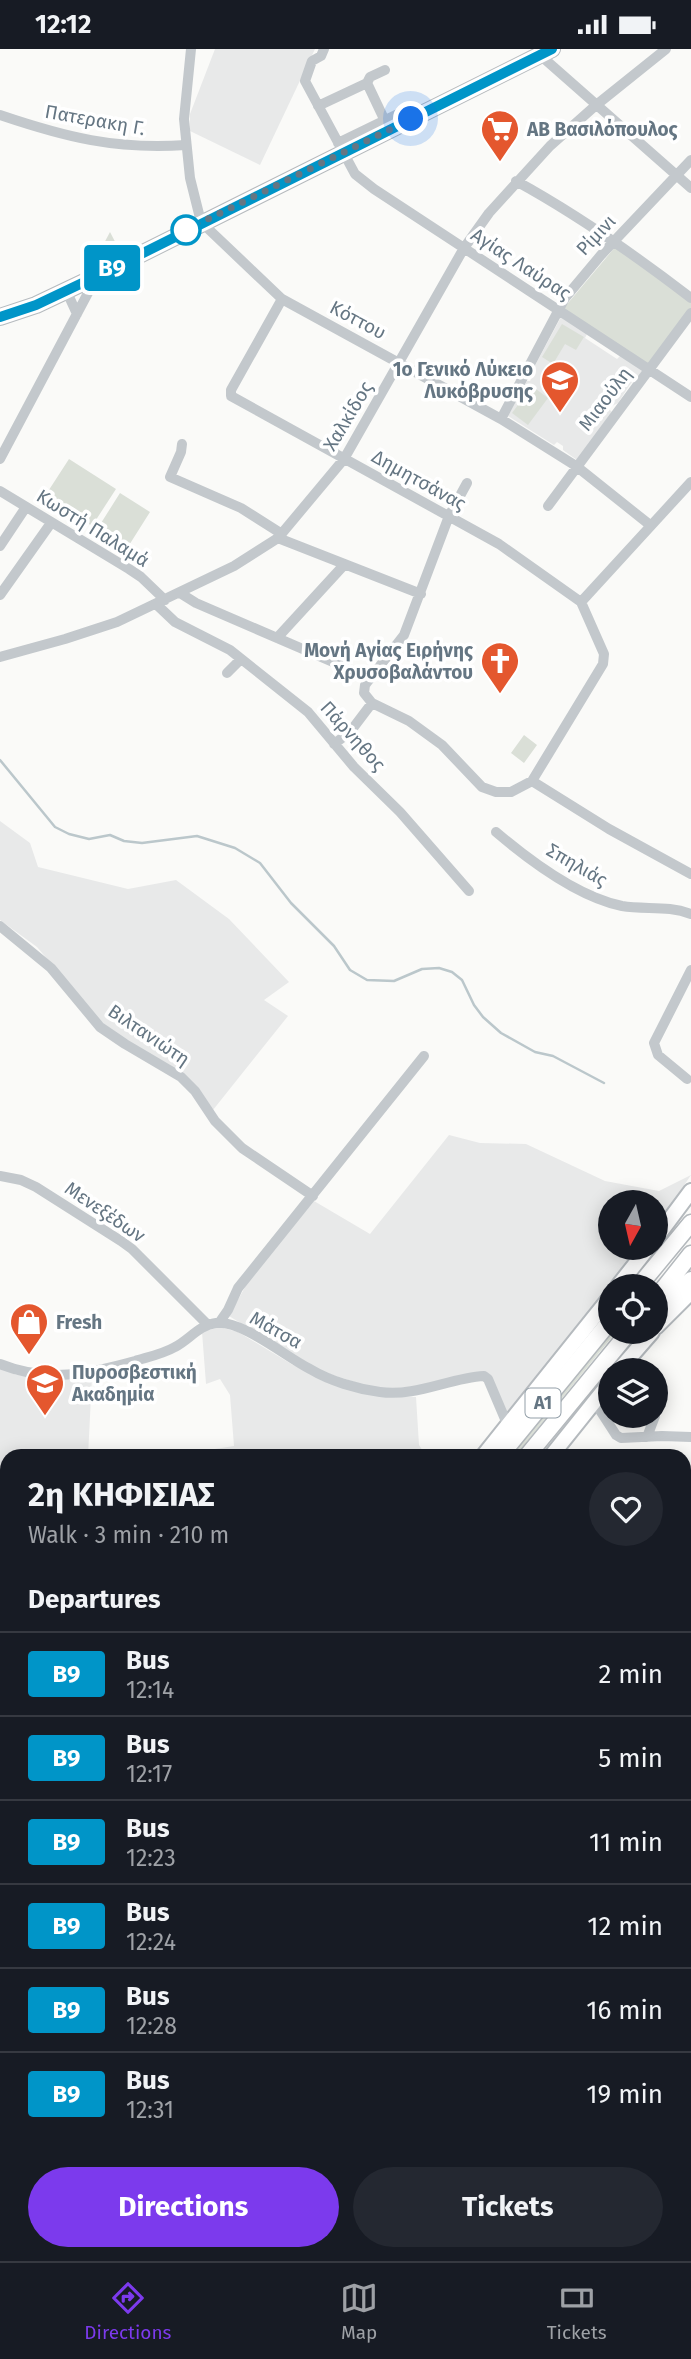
<!DOCTYPE html>
<html lang="en">
<head>
<meta charset="utf-8">
<style>
	body { margin:0; font-family:"Fira Sans",sans-serif; background:#242831; color:#f1f3f6; height:100vh; display:flex; flex-direction:column; font-size:26px; white-space:nowrap }
	* { box-sizing:border-box; margin:0 }
	p { font-size:23px; color:#9ea1a6 }
	.icon { flex:none; width:38px; height:38px; fill:none; stroke:currentColor; stroke-width:2; stroke-linecap:round; stroke-linejoin:round }
	.map { position:relative; flex:1; overflow:hidden }
	.drawer { position:absolute; left:0px; top:1400px; width:691px; height:812px; display:flex; flex-direction:column; background:#171b24; border-radius:21px 21px 0 0; box-shadow:0 4px 18px #0003 }
	.drawer>* { flex:none }
	.badge { padding:0 14px; border-radius:5px; font-size:24px; line-height:46px }
	.needle { width:46px; rotate:188deg }
	.controls { position:absolute; left:598px; top:1141px; display:grid; gap:14px }
	.controls a { display:grid; place-items:center; width:70px; height:70px; border-radius:50%; background:#171b24; box-shadow:0 4px 18px #0003; font-size:35px }
	.you { position:absolute; width:35px; height:35px; margin:-18px; border:5px solid #fff; border-radius:50%; background:#1a73e8; box-shadow:0 0 0 10px #1a73e833 }
	.map>.badge { position:absolute; translate:-50% -50%; box-shadow:0 0 0 4px #fff }
	h2 { padding:0 28px; font-size:26px; line-height:63px }
	.round { display:grid; place-items:center; flex:none; width:74px; height:74px; border-radius:37px; background:#242831 }
	.head { display:flex; align-items:center; justify-content:space-between; height:119px; padding:0 28px }
	h1 { font-size:33px; font-weight:700; line-height:52px }
	.button { display:flex; gap:14px; margin-top:auto; padding:14px 28px }
	.button a { flex:1; height:80px; border-radius:42px; background:#7c3aed; color:#fff; font-size:28px; font-weight:700; line-height:80px; text-align:center }
	.button a+a { background:#242831; color:#f1f3f6 }
	ul { padding:0; list-style:none }
	li { display:flex; align-items:center; gap:21px; height:84px; padding:0 28px; border-top:2px solid #363941 }
	li div { flex:1 }
	li b { display:block; font-size:26px }
	li em { font-style:normal }
	li .badge { min-width:77px; font-weight:700; text-align:center }
	.status { display:flex; justify-content:space-between; align-items:center; height:49px; padding:0 35px; background:#171b24; direction:ltr }
	.status svg { height:19px; fill:currentColor }
	.tabs { display:flex; justify-content:space-around; align-items:center; height:98px; border-top:2px solid #363941; background:#171b24; font-size:19px; color:#9ea1a6 }
	.tabs a { display:grid; justify-items:center; gap:4px }
	.tabs .on { color:#7c3aed }
	.map>svg:first-child { display:block }
</style>
</head>
<body>
<div class="status"><b>12:12</b><svg viewBox="0 0 49 12"><path d="M0 12V9h3v3zM5 12V6h3v6zM10 12V3h3v9zM15 12V0h3v12zM26 1h20v11H26zM47 4h2v5h-2z"/></svg></div>
<div class="map">
<svg width="691" height="2212" viewBox="0 0 691 2212">
	<rect width="100%" height="100%" fill="#fafaf8"/>
	<path fill="#e8e9e9" d="M215 0H315L260 116 190 82V65Z
		M561 268 587 285 585 289 617 310 621 306 643 321 634 334 632 333 629 337 618 354 608 359 612 363 577 411 563 401V397L557 393 554 396 508 367 527 332H530L533 326 531 324Z
		M0 772 30 794 38 818 128 840 176 831 229 870 289 933 264 951 288 967 213 1061 197 1037 170 1016 132 995 100 972 37 898 0 871Z
		M449 1086 480 1094 526 1095 605 1132 659 1142 691 1126 656 1178V1153H611V1199H640L513 1363 509 1365H506L492 1330 380 1341 317 1321 229 1267 249 1231 314 1152 370 1185Z
		M220 1278 238 1283 293 1316 384 1347 416 1348 419 1396 426 1407H170L234 1397 230 1346 220 1330 206 1335 202 1283Z
		M0 1318 16 1326 92 1328 88 1407H7V1557L0 1558Z
		M684 1453 691 1457V1828L684 1832Z
		M7 1567V1964L0 1972V1568Z
		M0 2138 7 2143V2205H64L69 2212H0Z"/>
	<path fill="#dadfd7" d="M110 183 122 206 95 220 93 215Z
		M616 197 691 254V260L649 317 563 260Z
		M562 275 584 288 576 301 565 295 553 315 542 308Z
		M532 337 548 349 528 376 512 364Z
		M69 410 116 440 92 477 45 447Z
		M120 444 150 463 126 501 96 482Z
		M524 686 537 696 524 714 511 704Z
		M611 1283H616L515 1407H510Z"/>
	<g fill="none" stroke-linecap="round" stroke-linejoin="round">
		<path stroke="#bbc7cb" stroke-width="2.5" d="M0 711 55 778 69 785 89 790 110 786 124 792 142 794 197 787 235 799 260 814 291 854 334 897 350 921 367 931 394 932 422 920 439 919 452 923 462 931 474 956 483 968 501 984 535 1003 553 1007 604 1034"/>
		<defs>
			<path id="major" d="M0 268 36 256 97 227 552 0
				M656 1189 691 1142
				M618 1237 648 1199
				M656 1278 691 1243
				M619 1321 652 1283
				M483 1407 611 1247
				M551 1407 611 1332
				M0 1996 7 1988
				M0 2065H7
				M0 2093 7 2098
				M0 2106 7 2115
				M0 2133 7 2137
				M78 2205 84 2212
				M108 2205 114 2212"/>
			<path id="highway" d="M639 1237 691 1174
				M656 1249 691 1205
				M656 1267 691 1231
				M500 1407 611 1271
				M527 1407 629 1283
				M0 2017 7 2009
				M6 2046 7 2045"/>
		</defs>
		<use href="#major" stroke="#b5babe" stroke-width="18"/>
		<use href="#highway" stroke="#b4b9bd" stroke-width="19"/>
		<path stroke="#c3c8cc" stroke-width="10" d="M191 0 184 70 190 129 201 173 282 250 501 370 576 417 650 476
			M324 0 321 7 312 12 305 32 355 125 374 140 691 348
			M540 6 691 139
			M367 34 385 72
			M318 57 367 34 370 28 385 21
			M0 66C65 88 116 101 186 96
			M338 94 402 63
			M516 132C578 166 635 206 691 249
			M66 241 77 265
			M282 250 231 341V347L499 495 581 553
			M501 370 565 249 601 206 691 111
			M182 395 181 403 170 428 241 459 282 485
			M0 410 97 227
			M467 434 449 467 404 586 365 636 364 644 372 654 409 672 442 696 482 738 496 743H511L532 732 603 615 604 605 581 553 691 433
			M0 442 129 520 141 528 165 551
			M548 457 691 264
			M278 489 421 545
			M0 497 26 458
			M180 544 196 554 370 629
			M0 546 51 474
			M156 555 175 573 230 601 308 663 354 718 400 763 469 842
			M277 589 344 516
			M0 608 65 590 117 573 234 517 278 489 344 410 464 199 489 164 550 97 595 57 666 0
			M227 624 241 610
			M334 695 350 683 372 654
			M532 732 609 780 691 825
			M496 783C529 811 578 848 622 857 645 861 668 856 691 865
			M0 877 51 919 100 978 125 995 181 1028 195 1042 215 1072 242 1099 313 1147
			M687 1030 658 1006 654 994 691 921
			M0 1127 21 1131 36 1138 121 1192 132 1200 208 1276
			M219 1274 228 1261 238 1239 424 1007
			M0 1315C47 1334 88 1325 135 1312 148 1308 163 1305 175 1298 189 1291 199 1276 216 1274 242 1271 286 1308 310 1320 330 1332 357 1340 380 1343 416 1348 449 1329 484 1327L488 1330 508 1377
			M656 1340 659 1353 656 1363
			M594 1352 616 1386 621 1389 662 1387 691 1388
			M599 1360 611 1344
			M647 1388 655 1367
			M691 1432 688 1458 691 1465
			M0 1562 7 1561
			M684 1738 691 1752
			M684 1778 691 1775
			M684 1837 691 1833
			M0 1979 7 1972
			M684 2197 691 2203
			M377 2205 383 2212
			M463 2212 471 2205
			M603 2212 610 2205"/>
		<use href="#major" stroke="#fff" stroke-width="14"/>
		<use href="#highway" stroke="#fff" stroke-width="16"/>
	</g>
	<g fill="none" stroke-linecap="round" stroke-linejoin="round">
		<defs>
			<path id="line" d="M0 268 36 256 97 227 552 0"/>
		</defs>
		<use href="#line" stroke="#fff" stroke-width="16"/>
		<use href="#line" stroke="#0095c8" stroke-width="10"/>
		<path stroke="#657683" stroke-width="7" stroke-dasharray="0 12.6" d="M186 181 411 70"/>
	</g>
	<defs>
		<symbol id="supermarket-pin" viewBox="-11 -11 22 30"><path d="M0 17L-7.5 6A9.5 9.5 0 1 1 7.5 6Z" fill="#e4572e" stroke="#fff"/><path d="M-6-5.5h2.5l.6 2H6L4.5 2H-2.5L-4.4-4H-6ZM-1.5 3.2a1.3 1.3 0 1 0 .1 0ZM3 3.2a1.3 1.3 0 1 0 .1 0Z" fill="#fff"/></symbol>
		<symbol id="school-pin" viewBox="-11 -11 22 30"><path d="M0 17L-7.5 6A9.5 9.5 0 1 1 7.5 6Z" fill="#e4572e" stroke="#fff"/><path d="M0-5L7-2L0 1L-7-2ZM-4 1L0 2.5L4 1V4Q0 6-4 4Z" fill="#fff"/></symbol>
		<symbol id="church-pin" viewBox="-11 -11 22 30"><path d="M0 17L-7.5 6A9.5 9.5 0 1 1 7.5 6Z" fill="#e4572e" stroke="#fff"/><path d="M-1.2-6h2.4v3.5h3.3v2.4h-3.3V6h-2.4V-.1h-3.3v-2.4h3.3Z" fill="#fff"/></symbol>
		<symbol id="shop-pin" viewBox="-11 -11 22 30"><path d="M0 17L-7.5 6A9.5 9.5 0 1 1 7.5 6Z" fill="#e4572e" stroke="#fff"/><path d="M-5-2.5h2.3a2.7 3.5 0 0 1 5.4 0H5L5.5 6h-11ZM-1.5-2.5h3a1.5 2.3 0 0 0-3 0Z" fill="#fff"/></symbol>
	</defs>
	<g fill-rule="evenodd">
		<use href="#supermarket-pin" x="478" y="58" width="44" height="60"/>
		<use href="#school-pin" x="538" y="309" width="44" height="60"/>
		<use href="#church-pin" x="478" y="590" width="44" height="60"/>
		<use href="#shop-pin" x="7" y="1251" width="44" height="60"/>
		<use href="#school-pin" x="23" y="1312" width="44" height="60"/>
	</g>
	<circle fill="#fff" stroke="#0095c8" stroke-width="3.5" cx="186" cy="181" r="14"/>
	<g text-anchor="middle" dominant-baseline="central" stroke-width="7" stroke-linejoin="round" paint-order="stroke">
		<rect fill="#fff" stroke="#939fa8" stroke-width="2" x="525.5" y="1339.5" width="35" height="29" rx="5"/>
		<g font-size="18" font-weight="bold" fill="#657683">
			<text x="543" y="1354">Α1</text>
		</g>
		<g font-size="19" fill="#657683" stroke="#fff">
			<text transform="translate(95 71) rotate(10)">Πατερακη Γ.</text>
			<text transform="translate(596 186) rotate(-47)">Ρίμινι</text>
			<text transform="translate(521 215) rotate(33)">Αγίας Λαύρας</text>
			<text transform="translate(358 271) rotate(28)">Κόττου</text>
			<text transform="translate(605 350) rotate(-53)">Μιαούλη</text>
			<text transform="translate(348 367) rotate(-59)">Χαλκίδος</text>
			<text transform="translate(419 431) rotate(29)">Δημητσάνας</text>
			<text transform="translate(93 479) rotate(32)">Κωστή Παλαμά</text>
			<text transform="translate(353 687) rotate(48)">Πάρνηθος</text>
			<text transform="translate(577 816) rotate(30)">Σπηλιάς</text>
			<text transform="translate(149 986) rotate(34)">Βιλτανιώτη</text>
			<text transform="translate(105 1163) rotate(34)">Μενεξέδων</text>
			<text transform="translate(276 1281) rotate(29)">Μάτσα</text>
		</g>
		<g font-size="19" font-weight="bold" fill="#657683" stroke="#fff" text-anchor="start">
			<text x="527" y="80">ΑΒ Βασιλόπουλος</text>
			<text x="533" y="320" text-anchor="end">1ο Γενικό Λύκειο<tspan x="533" dy="22">Λυκόβρυσης</tspan></text>
			<text x="473" y="601" text-anchor="end">Μονή Αγίας Ειρήνης<tspan x="473" dy="22">Χρυσοβαλάντου</tspan></text>
			<text x="56" y="1273">Fresh</text>
			<text x="72" y="1323">Πυροσβεστική<tspan x="72" dy="22">Ακαδημία</tspan></text>
		</g>
	</g>
</svg>
<div class="controls">
<a><svg class="needle" viewBox="-14 -14 28 28"><path d="M0-13l5 13h-10z" fill="#e53935"/><path d="M0 13l5-13h-10z" fill="#9ea1a6"/></svg></a>
<a><svg class="icon" aria-label="locate" viewBox="0 0 24 24"><circle cx="12" cy="12" r="6"/><path d="M12 2v4M12 18v4M2 12h4M18 12h4"/></svg></a>
<a><svg class="icon" aria-label="layers" viewBox="0 0 24 24"><path d="M12 4l9 5-9 5-9-5zM3 14l9 5 9-5"/></svg></a>
</div>
<div class="you" style="left:411px;top:70px"></div>
<b class="badge" style="left:112px;top:219px;background:#0095c8;color:#fff">Β9</b>
<section class="drawer">
<div class="head"><div><h1>2η ΚΗΦΙΣΙΑΣ</h1><p>Walk · 3 min · 210 m</p></div><a class="round"><svg class="icon" aria-label="heart" viewBox="0 0 24 24"><path d="M12 20l-8-8c-3-5 5-10 8-4 3-6 11-1 8 4z"/></svg></a></div>
<h2>Departures</h2>
<ul>
<li><span class="badge" style="background:#0095c8;color:#fff">Β9</span><div><b>Bus</b><p>12:14</p></div><em>2 min</em></li>
<li><span class="badge" style="background:#0095c8;color:#fff">Β9</span><div><b>Bus</b><p>12:17</p></div><em>5 min</em></li>
<li><span class="badge" style="background:#0095c8;color:#fff">Β9</span><div><b>Bus</b><p>12:23</p></div><em>11 min</em></li>
<li><span class="badge" style="background:#0095c8;color:#fff">Β9</span><div><b>Bus</b><p>12:24</p></div><em>12 min</em></li>
<li><span class="badge" style="background:#0095c8;color:#fff">Β9</span><div><b>Bus</b><p>12:28</p></div><em>16 min</em></li>
<li><span class="badge" style="background:#0095c8;color:#fff">Β9</span><div><b>Bus</b><p>12:31</p></div><em>19 min</em></li>
</ul>
<div class="button"><a>Directions</a><a>Tickets</a></div>
</section>
</div>
<nav class="tabs">
<a class="on"><svg class="icon" aria-label="directions" viewBox="0 0 24 24"><path d="M12 3l9 9-9 9-9-9zM9 14v-3h6M13 9l2 2-2 2"/></svg>Directions</a>
<a><svg class="icon" aria-label="map" viewBox="0 0 24 24"><path d="M3 6l6-2 6 2 6-2v14l-6 2-6-2-6 2zM9 4v14M15 6v14"/></svg>Map</a>
<a><svg class="icon" aria-label="tickets" viewBox="0 0 24 24"><path d="M3 7h18v10H3zM15 7v10"/></svg>Tickets</a>
</nav>
</body>
</html>
